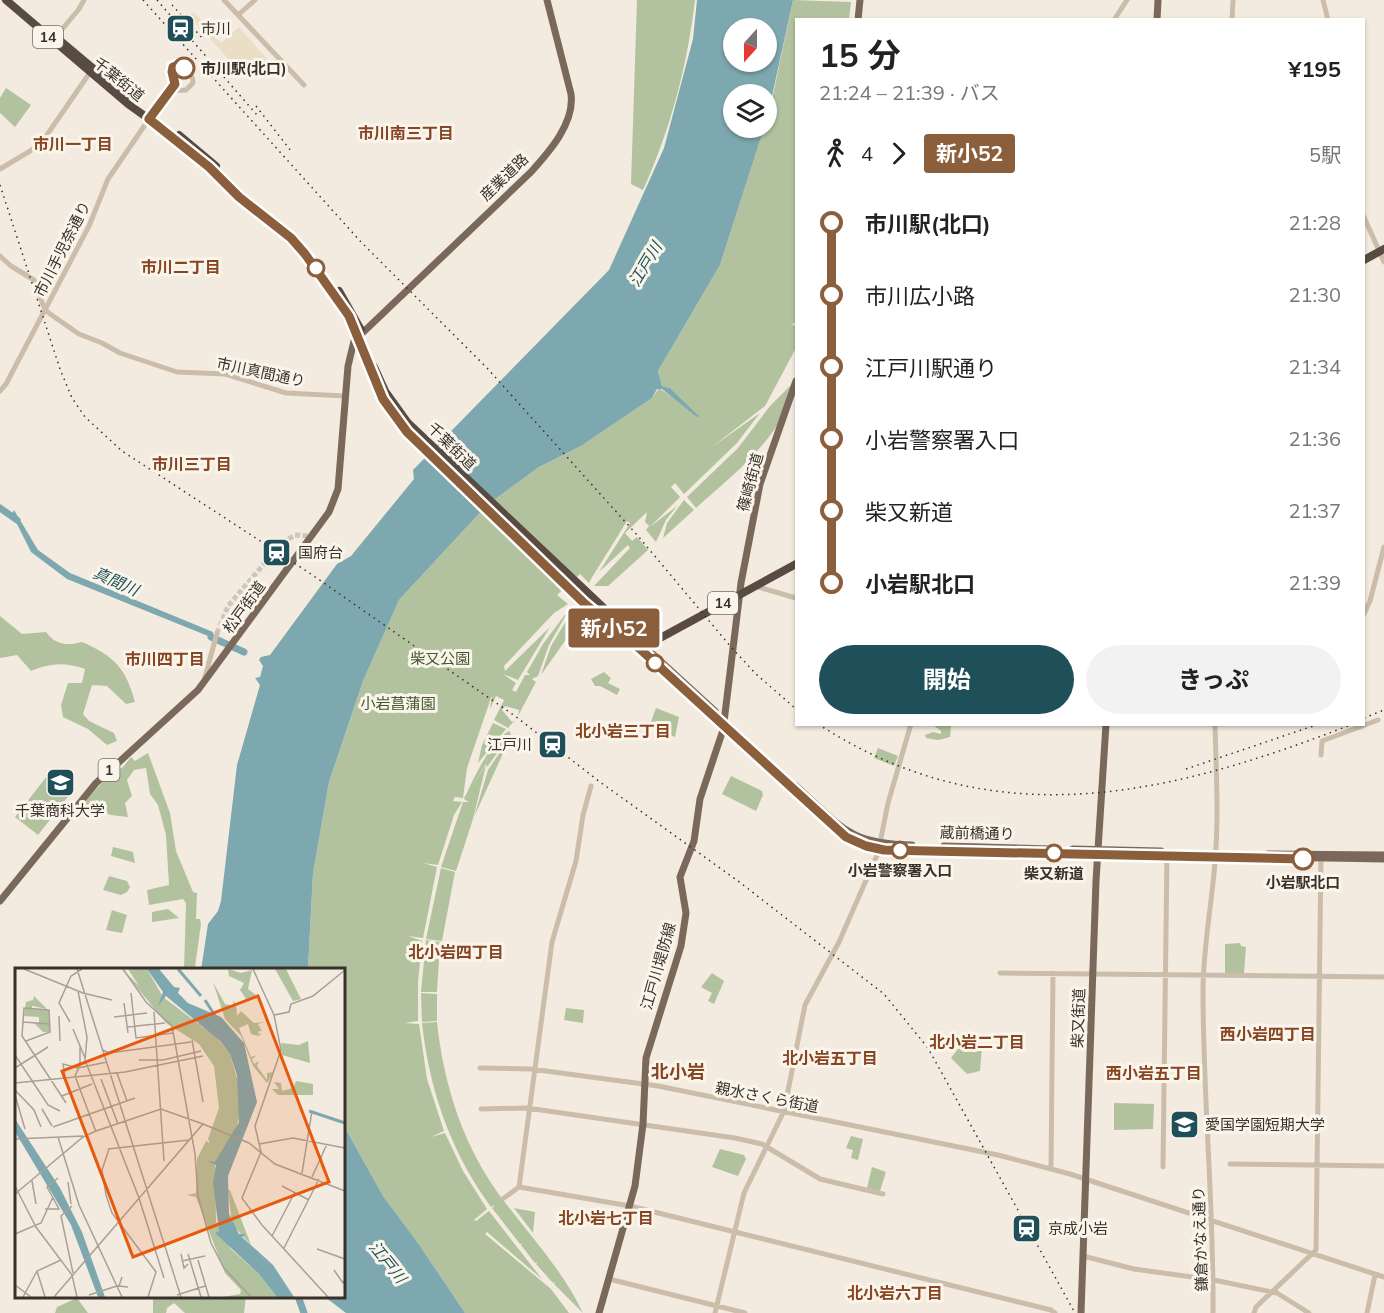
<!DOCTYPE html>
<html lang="ja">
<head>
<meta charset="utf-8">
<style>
	body { margin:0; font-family:Mulish,"Noto Sans JP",sans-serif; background:#f2f2f2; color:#222; height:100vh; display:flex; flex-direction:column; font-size:22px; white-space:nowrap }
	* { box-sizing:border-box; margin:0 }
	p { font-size:20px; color:#767676 }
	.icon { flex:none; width:33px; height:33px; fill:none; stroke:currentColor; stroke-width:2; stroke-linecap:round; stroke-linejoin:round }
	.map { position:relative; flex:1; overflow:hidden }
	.side { position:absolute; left:795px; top:18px; width:570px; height:708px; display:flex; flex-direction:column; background:#fff; border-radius:0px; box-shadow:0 2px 4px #0004 }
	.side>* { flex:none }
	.badge { padding:0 12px; border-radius:4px; font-size:21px; line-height:39px }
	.needle { width:39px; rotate:201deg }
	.fabs { position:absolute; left:723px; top:18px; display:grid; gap:12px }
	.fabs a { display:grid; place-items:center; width:54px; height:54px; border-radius:50%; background:#fff; box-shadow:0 2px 4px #0004; font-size:30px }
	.map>.badge { position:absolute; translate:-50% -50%; box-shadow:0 0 0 3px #fff }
	.legs { display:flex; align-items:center; gap:9px; height:66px; padding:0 24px; font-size:20px }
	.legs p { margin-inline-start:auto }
	.overview { display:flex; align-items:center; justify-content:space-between; height:102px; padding:0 24px }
	h1 { font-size:33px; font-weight:700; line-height:45px }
	.primary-button { display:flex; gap:12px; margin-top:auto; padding:12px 24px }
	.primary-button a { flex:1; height:69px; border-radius:36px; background:#1f505a; color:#fff; font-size:24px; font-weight:700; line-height:69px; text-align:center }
	.primary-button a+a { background:#f2f2f2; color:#222 }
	ul { padding:0 24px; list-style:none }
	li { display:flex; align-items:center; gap:21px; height:72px; font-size:22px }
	li i { display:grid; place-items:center; width:9px; height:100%; margin:0 8px; background:currentColor }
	li i::after { content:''; width:15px; height:15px; margin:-8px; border:4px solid; border-radius:50%; background:#fff }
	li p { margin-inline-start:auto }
	li:first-child i { background:linear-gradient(#0000 50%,currentColor 0) }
	li:last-child i { background:linear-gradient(currentColor 50%,#0000 0) }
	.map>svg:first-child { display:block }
</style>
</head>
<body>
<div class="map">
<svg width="1384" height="1313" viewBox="0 0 1384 1313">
	<rect width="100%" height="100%" fill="#f3ebdf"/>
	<path fill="#b2c29e" d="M637 0H695C687 67 671 128 643 190L631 184Z
		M793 0 851 2 849 19 796 20V323L791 324 796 326V348L765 406 712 447 760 413 737 443 684 494 675 483 671 487 680 497 650 527 677 506 666 520 656 542 646 530 649 526 645 522 647 512 625 533 632 541 637 537 648 550 608 586H594L630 548 628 545 599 572 630 523 627 521 591 579 589 583 580 574 557 595 568 604 554 613 504 666 505 671 550 627 518 680 503 674 516 683 512 690 516 692 525 675H530L527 672 543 644 570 608 549 645 538 676 532 679 536 682 518 716 519 710 505 706 502 710 512 722 515 720 508 728 494 720 504 700 496 696 490 709 492 695 467 768 463 798 455 797 453 801 462 802 454 815 438 865 423 863 437 867 423 938 408 936 422 941 418 982V1021L404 1023 419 1024 427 1079 444 1131 431 1137 445 1133 463 1171 487 1209 474 1220 476 1221 489 1211 542 1279 487 1232 485 1234 551 1289 569 1313H465L418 1243 383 1196 344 1126V970H308L313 873 329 782 363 681 399 600 487 505 539 467 581 446 621 419 652 398 659 388 699 416 670 388 662 386 658 371 720 265 764 128H766Z
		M6 88 31 105 15 127 0 113V98Z
		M792 384C787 397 785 413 778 424 757 457 724 483 696 508L687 497 738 448 770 406Z
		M684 500 694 510 663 538 667 523Z
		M577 603 586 611 541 675 551 646Z
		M0 616 22 634 46 632C55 645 68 646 82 642 114 656 126 668 135 702L126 704 107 686 92 685 83 714 89 721 114 733 117 741 107 745 88 729 63 717 61 705 68 683H82L85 669C65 662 50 663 31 671L17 655 0 658Z
		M604 672 611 678 608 683 620 689 617 695 600 686H595L591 679Z
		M656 708 679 717 675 737 649 727Z
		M493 723 506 729 478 763 482 745Z
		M933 725H951L950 737 938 740 926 738 925 735 933 732 941 734V731Z
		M509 731 511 734 487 767 486 764 466 795C474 777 492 740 509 731Z
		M511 736 474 817 488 770Z
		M878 748 898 756 894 766 874 758Z
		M148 753 170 813 176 851 193 892 197 893 196 919H200L201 924 195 967 198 969H184L186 903 183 899 149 905 147 890 169 885 166 835 158 805 150 794 146 768 134 770 127 780 132 796 125 803 128 817 111 815 83 804 107 777 123 767 131 757 135 761Z
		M486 765 473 819 456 871 441 867 463 802H469L464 799 465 796Z
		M51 771 74 789 38 835 15 817Z
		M731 776 762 791 763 795 756 811 722 794Z
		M113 847 133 852 135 863 111 856Z
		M441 868 455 872 442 941 426 939Z
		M109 876 127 881 130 887 127 892 121 895 103 890Z
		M168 909 179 918 152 922V912Z
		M112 910 127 915 122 933 106 930Z
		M426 940 441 942 439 958 432 957 439 959 437 992H421Z
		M1240 943 1241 946 1246 947 1244 973H1225V944Z
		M712 973 724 981 714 1004 708 1001 712 993 701 987Z
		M421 993 437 994V1021L422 1022Z
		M566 1008 584 1010 583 1023 564 1020Z
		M437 1022C444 1087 464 1149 504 1201 532 1238 563 1271 583 1313L554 1284 555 1282 553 1283 536 1264 538 1262 535 1263 521 1245 522 1243 520 1244 492 1208 495 1205 491 1207 486 1200C449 1147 429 1087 422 1023Z
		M964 1041H970L971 1046 982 1047 980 1071 967 1074 951 1058Z
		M1114 1103 1154 1104 1153 1129 1114 1130Z
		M851 1136 863 1139 858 1160 851 1158 853 1150 846 1148Z
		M720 1149 744 1155 746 1159 738 1176 712 1167Z
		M872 1167 886 1172 880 1191 867 1188Z
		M514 1208 535 1212 533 1233Z
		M153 1297V1296L246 1297 244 1313H185L174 1303 167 1308 166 1313H153Z
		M77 1298 88 1313H55L57 1307Z"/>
	<path fill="#eadec6" d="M194 12 221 43 239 27 267 59 246 78 189 16Z"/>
	<path fill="#7ea8af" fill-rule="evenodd" d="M697 0H793L767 119 766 94H734V128H764L720 265 658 371 662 386 670 388 699 416 697 417 662 389H657L652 398 621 419 581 446 539 467 487 505 399 600 363 681 329 782 313 873 308 969 201 970 208 924 218 911 221 901 237 765 260 685 255 678 260 677 263 666 259 660 261 657 270 655 337 564 351 556 414 479 413 470 609 270 664 148 693 39ZM734 28H766V62H734Z
		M14 510 38 550 70 573 213 632V638L67 579 31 552 17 524 10 518Z
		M344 1126 383 1196 418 1243 465 1313H346L325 1297 344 1296Z"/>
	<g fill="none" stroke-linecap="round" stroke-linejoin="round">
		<path stroke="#7ea8af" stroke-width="7" d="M0 508 17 520
			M211 637 244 652
			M298 1296 304 1313"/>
		<path stroke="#cec6bb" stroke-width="5" stroke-dasharray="5 2.5" stroke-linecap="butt" d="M217 633 228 606 282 543 295 535 312 536"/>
		<path stroke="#cbbdaa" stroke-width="5" d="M224 0 304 85
			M1323 0 1328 20
			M238 15 255 0
			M1114 20 1127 0
			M1232 20 1233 0
			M54 39 79 9 84 0
			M177 65C185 65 193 74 193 83L186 90 171 91 175 82 172 70Z
			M0 169 40 145 91 71
			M1364 217 1384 262
			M0 256 11 266 34 280 45 310 53 316 79 334 102 343 120 353 177 372 225 374 286 393 345 396
			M0 391 6 384 89 226 108 179 149 119
			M755 586 796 598
			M1364 614 1370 601 1384 547
			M205 677 217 633
			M1321 755 1322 741 1378 720
			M1000 973 1384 977
			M480 1068 531 1069 658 1086 998 1155 1070 1174 1384 1277
			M481 1109 527 1108 735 1138 762 1144 820 1179 883 1194
			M1230 1164 1384 1166
			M1163 1167 1167 852
			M1051 1168 1053 973
			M519 1187 630 1206 1051 1310 1055 1313
			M504 1198 519 1187 552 942 576 861 583 815 591 786
			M1083 1256 1134 1269 1214 1280 1277 1293 1309 1313
			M609 1279 745 1313
			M715 1313 744 1193 784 1111 805 1005 839 942 878 853 888 803 911 724
			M1213 1313C1214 1206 1203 1099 1203 991 1203 947 1212 904 1215 861 1219 815 1216 770 1215 724
			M1254 1313 1256 1307 1316 1250 1321 855
			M1367 1313 1375 1275"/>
		<path stroke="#7a695b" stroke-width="7" d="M858 20 860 0
			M1157 20 1158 0
			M149 119 171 91
			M644 646 715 711
			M640 649 840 832 860 844 884 850 1384 859
			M796 786C841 826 847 844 912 845
			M944 846 1050 849
			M1073 849 1161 851
			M1268 854 1383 855
			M0 901 96 783 198 690 329 512 338 489 348 366 354 341 531 172C549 152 575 123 571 94L547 0
			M599 1313 635 1186 643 1124 646 1058 681 946 686 913 680 877 694 841 700 799 723 730 741 583 760 484 796 381
			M1081 1313 1096 881 1106 724"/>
		<path stroke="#594b41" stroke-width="8" d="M6 0 128 104 177 139 243 200 291 238 344 308 355 328 374 381 401 425 578 598 640 649 796 564
			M57 38 126 96
			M179 135 216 166
			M1364 260 1384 249
			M339 291 361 330
			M374 367 385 391 408 423 644 646"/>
		<path stroke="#38302a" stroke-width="1.5" stroke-dasharray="1.5 4.5" stroke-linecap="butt" d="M143 0 361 242 487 368 638 536 731 647 756 674 796 709
			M157 0 257 115
			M172 5 204 40
			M256 106 291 151
			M0 185 60 369 72 398 85 417 122 451 308 572 515 716 600 782 738 881 884 994 928 1048 1075 1313
			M1364 718 1384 710
			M818 724C995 839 1170 795 1353 724
			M1186 769 1319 724"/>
	</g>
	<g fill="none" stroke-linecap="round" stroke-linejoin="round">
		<defs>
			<path id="line-1" d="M184 68 179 65 173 67 172 72 175 84 149 119 209 167 239 197 291 238 305 254 349 316 383 399 407 432 585 604 640 649 846 837 866 846 884 850 1303 859"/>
		</defs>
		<use href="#line-1" stroke="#fff" stroke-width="14"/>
		<use href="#line-1" stroke="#8b5e3c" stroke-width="9"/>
	</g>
	<defs>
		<symbol id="station-square" viewBox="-11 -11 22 22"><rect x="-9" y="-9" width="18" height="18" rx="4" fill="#1f505a" stroke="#faf5eb"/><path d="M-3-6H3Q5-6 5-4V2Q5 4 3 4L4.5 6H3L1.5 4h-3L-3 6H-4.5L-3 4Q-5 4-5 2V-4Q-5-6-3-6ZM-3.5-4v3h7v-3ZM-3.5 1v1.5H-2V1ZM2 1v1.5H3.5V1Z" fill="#fff"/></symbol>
		<symbol id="university-square" viewBox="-11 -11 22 22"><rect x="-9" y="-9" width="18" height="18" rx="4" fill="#1f505a" stroke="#faf5eb"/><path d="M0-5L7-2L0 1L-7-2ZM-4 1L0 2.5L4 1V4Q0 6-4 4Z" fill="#fff"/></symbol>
	</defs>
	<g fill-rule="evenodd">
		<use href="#station-square" x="164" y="12" width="33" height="33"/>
		<use href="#station-square" x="260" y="536" width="33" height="33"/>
		<use href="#station-square" x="536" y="728" width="33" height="33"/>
		<use href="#university-square" x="44" y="766" width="33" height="33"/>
		<use href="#university-square" x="1168" y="1108" width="33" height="33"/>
		<use href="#station-square" x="1010" y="1212" width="33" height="33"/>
	</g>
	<g fill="#fff" stroke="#8b5e3c" stroke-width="3">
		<circle cx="184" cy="68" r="10"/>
		<circle cx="316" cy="268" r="8"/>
		<circle cx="655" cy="663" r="8"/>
		<circle cx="900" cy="850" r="8"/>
		<circle cx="1054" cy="853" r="8"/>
		<circle cx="1303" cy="859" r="10"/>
	</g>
	<g text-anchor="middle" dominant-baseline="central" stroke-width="6" stroke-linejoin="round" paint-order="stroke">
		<g fill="#faf5eb" stroke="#726b64" stroke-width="1.5">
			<rect x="33" y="26" width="30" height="22" rx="4.5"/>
			<rect x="708" y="592" width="30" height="22" rx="4.5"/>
			<rect x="98.5" y="759" width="21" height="22" rx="4.5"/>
		</g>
		<g font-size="14" font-weight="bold" fill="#38302a">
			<text x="48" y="37">14</text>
			<text x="723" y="603">14</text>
			<text x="109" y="770">1</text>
		</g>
		<g font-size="15" fill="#38302a" stroke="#faf5eb" text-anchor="start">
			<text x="201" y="28">市川</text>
			<text x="298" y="552">国府台</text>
			<text x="532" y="744" text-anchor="end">江戸川</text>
			<text x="60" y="810" text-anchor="middle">千葉商科大学</text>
			<text x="1205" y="1124">愛国学園短期大学</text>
			<text x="1048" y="1228">京成小岩</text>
		</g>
		<g font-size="15" font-weight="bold" fill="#38302a" stroke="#faf5eb">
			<text x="201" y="68" text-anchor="start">市川駅(北口)</text>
			<text x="900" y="870">小岩警察署入口</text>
			<text x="1054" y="873">柴又新道</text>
			<text x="1303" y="882">小岩駅北口</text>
		</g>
		<g font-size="15" fill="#38302a" stroke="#faf5eb">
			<text transform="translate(119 79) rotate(39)">千葉街道</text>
			<text transform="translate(504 177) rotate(-44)">産業道路</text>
			<text transform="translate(62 249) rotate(-63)">市川手児奈通り</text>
			<text transform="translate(261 372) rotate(12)">市川真間通り</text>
			<text transform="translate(452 446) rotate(44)">千葉街道</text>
			<text transform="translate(750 482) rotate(-75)">篠崎街道</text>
			<text transform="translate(244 607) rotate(-54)">松戸街道</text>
			<text transform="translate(977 833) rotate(1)">蔵前橋通り</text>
			<text transform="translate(658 966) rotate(-74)">江戸川堤防線</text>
			<text transform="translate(1078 1018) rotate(-88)">柴又街道</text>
			<text transform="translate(767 1097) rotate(11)">親水さくら街道</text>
			<text transform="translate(1200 1239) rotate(-92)">鎌倉かなえ通り</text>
		</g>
		<g font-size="15" fill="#43572e" stroke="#faf5eb">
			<text x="440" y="658">柴又公園</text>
			<text x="398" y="703">小岩菖蒲園</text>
		</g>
		<g font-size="16" font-weight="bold" fill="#874523" stroke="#faf5eb">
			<text x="406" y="133">市川南三丁目</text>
			<text x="73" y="144">市川一丁目</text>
			<text x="181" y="267">市川二丁目</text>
			<text x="192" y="464">市川三丁目</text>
			<text x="165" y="659">市川四丁目</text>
			<text x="623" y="731">北小岩三丁目</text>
			<text x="456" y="952">北小岩四丁目</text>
			<text x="1268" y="1034">西小岩四丁目</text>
			<text x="977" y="1042">北小岩二丁目</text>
			<text x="830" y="1058">北小岩五丁目</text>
			<text x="1154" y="1073">西小岩五丁目</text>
			<text x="606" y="1218">北小岩七丁目</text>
			<text x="895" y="1293">北小岩六丁目</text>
		</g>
		<g font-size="16" font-style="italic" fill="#1f505a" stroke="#faf5eb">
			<text transform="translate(645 264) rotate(-59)">江戸川</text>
			<text transform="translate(116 581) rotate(24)">真間川</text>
			<text transform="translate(388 1262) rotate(51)">江戸川</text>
		</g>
		<g font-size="18" font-weight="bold" fill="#874523" stroke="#faf5eb">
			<text x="678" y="1071">北小岩</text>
		</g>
	</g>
	<g transform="translate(15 968)">
		<rect width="330" height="330" fill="#f3ebdf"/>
		<path d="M107 1 124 18 113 1H132L148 29 201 69 215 86 224 117 226 144 218 169 200 195 201 254 216 281 243 305 262 329H208L225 326 226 322 210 305 181 229 172 227 181 225 182 191 191 173 195 175 193 171 204 140 199 98 184 76 151 55ZM213 1 226 5 237 2 233 21 241 27 233 34 225 22 229 15 214 8ZM260 1H271L286 31 278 33ZM198 14 210 36 219 38 218 32 221 36 222 48 226 43 239 55 250 54 243 56 247 63H244L243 66 247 65 244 68 236 66 233 56 224 60 236 89 242 87 237 91 239 96 244 93 242 98 252 112V105L259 104 252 115 238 98 226 68 210 51ZM19 28 32 41 17 38V41L34 42 35 64H28L19 55H24V49L9 48 11 34 18 32ZM293 73 295 95 267 87 266 75 284 77ZM281 113 298 116V127H263L257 121H264L259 114 266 115 267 123 278 120ZM213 222H215L236 277 217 256Z" fill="#b2c29e"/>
		<path d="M132 1H144L159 19 165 20 163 25 173 35 206 49 229 75 242 134 213 208 214 246 224 266H231L227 269 258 297 279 329H262L243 305 200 265 204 263 198 215 201 197 193 193 200 194 224 154 222 107 215 86 205 73 151 28 143 38 148 24ZM0 151 45 220 67 264 90 329H83L56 257 0 164Z" fill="#7ea8af"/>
		<path fill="none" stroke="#7ea8af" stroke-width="3" d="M163 1 186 28M190 32 204 54M294 143 330 155"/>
		<path fill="none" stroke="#a8a097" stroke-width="1.5" d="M9 1 68 25 97 32M62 1 166 329M108 1 131 34 157 58 180 186 183 228 196 275 209 300 236 329M238 1 259 47 266 82 240 158 246 184 227 230 247 257 313 329M63 23 72 69 70 92 124 230 149 310M116 25 121 70 158 65M109 35 113 65M139 44 149 193M259 47 274 44 276 36 298 28 330 2M44 48 45 73M99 49 132 45M8 54 35 56M55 54 44 35 56 8 67 1M112 59 150 55M58 61 70 90M177 72 188 134M11 73 35 64 34 42 9 40 7 68 11 74 38 115 51 135M65 79V97L60 108 81 164M88 82 94 85 176 74M0 87 33 137 45 143M124 92H148L186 83M0 100 33 79M102 105 112 133M50 108 48 96 63 100 92 94M86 111 103 156M0 115 110 104 188 88M0 122 19 142 26 159M0 127 10 161M47 128 77 116M27 141 37 158M38 159 120 130M43 169 64 237 107 329M0 171 68 168M244 176 278 170 330 180M93 181 174 172M94 181 87 202 91 227 97 245 141 304 133 329M287 205 297 143M297 209 312 176M17 213 21 236M53 214 56 236M0 218 21 259 57 307 62 329M267 218 294 232M0 226 68 169 81 163 146 141 188 156M57 238 46 248 58 305M30 241H44L32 219 43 210M0 266 26 255 38 229M257 268 280 224M269 280 304 211M302 281 330 291M166 286 169 300 173 296M173 286 186 329M183 292 194 329M167 293 190 288M319 302 328 315 330 312M22 303 30 329M107 309 104 318 113 319M0 317 16 329M74 327 105 317M162 327 190 318M8 329 22 303 46 292M39 329 188 156 234 175 260 196 330 223"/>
		<path fill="#e8590c" fill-opacity="0.15" stroke="#e8590c" stroke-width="3" d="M243 28 314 214 118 289 47 103Z"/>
		<rect width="330" height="330" fill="none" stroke="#38302a" stroke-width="3"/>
	</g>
</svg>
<div class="fabs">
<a><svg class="needle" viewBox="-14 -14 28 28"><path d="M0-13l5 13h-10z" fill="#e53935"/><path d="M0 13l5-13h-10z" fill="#767676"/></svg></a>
<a><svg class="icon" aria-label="layers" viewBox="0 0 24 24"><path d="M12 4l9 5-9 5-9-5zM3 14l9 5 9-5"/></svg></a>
</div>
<b class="badge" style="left:614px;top:628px;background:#8b5e3c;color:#fff">新小52</b>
<section class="side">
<div class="overview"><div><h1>15 分</h1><p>21:24 – 21:39 · バス</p></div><b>¥195</b></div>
<div class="legs"><svg class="icon" aria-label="walk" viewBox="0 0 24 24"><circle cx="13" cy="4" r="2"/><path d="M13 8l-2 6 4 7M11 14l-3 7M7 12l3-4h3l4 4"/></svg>4<svg class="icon" aria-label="forward" viewBox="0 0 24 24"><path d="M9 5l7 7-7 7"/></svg><b class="badge" style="background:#8b5e3c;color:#fff">新小52</b><p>5駅</p></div>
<ul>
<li><i style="color:#8b5e3c"></i><b>市川駅(北口)</b><p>21:28</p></li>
<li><i style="color:#8b5e3c"></i><span>市川広小路</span><p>21:30</p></li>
<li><i style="color:#8b5e3c"></i><span>江戸川駅通り</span><p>21:34</p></li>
<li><i style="color:#8b5e3c"></i><span>小岩警察署入口</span><p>21:36</p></li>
<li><i style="color:#8b5e3c"></i><span>柴又新道</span><p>21:37</p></li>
<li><i style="color:#8b5e3c"></i><b>小岩駅北口</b><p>21:39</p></li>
</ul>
<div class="primary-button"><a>開始</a><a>きっぷ</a></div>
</section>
</div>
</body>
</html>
